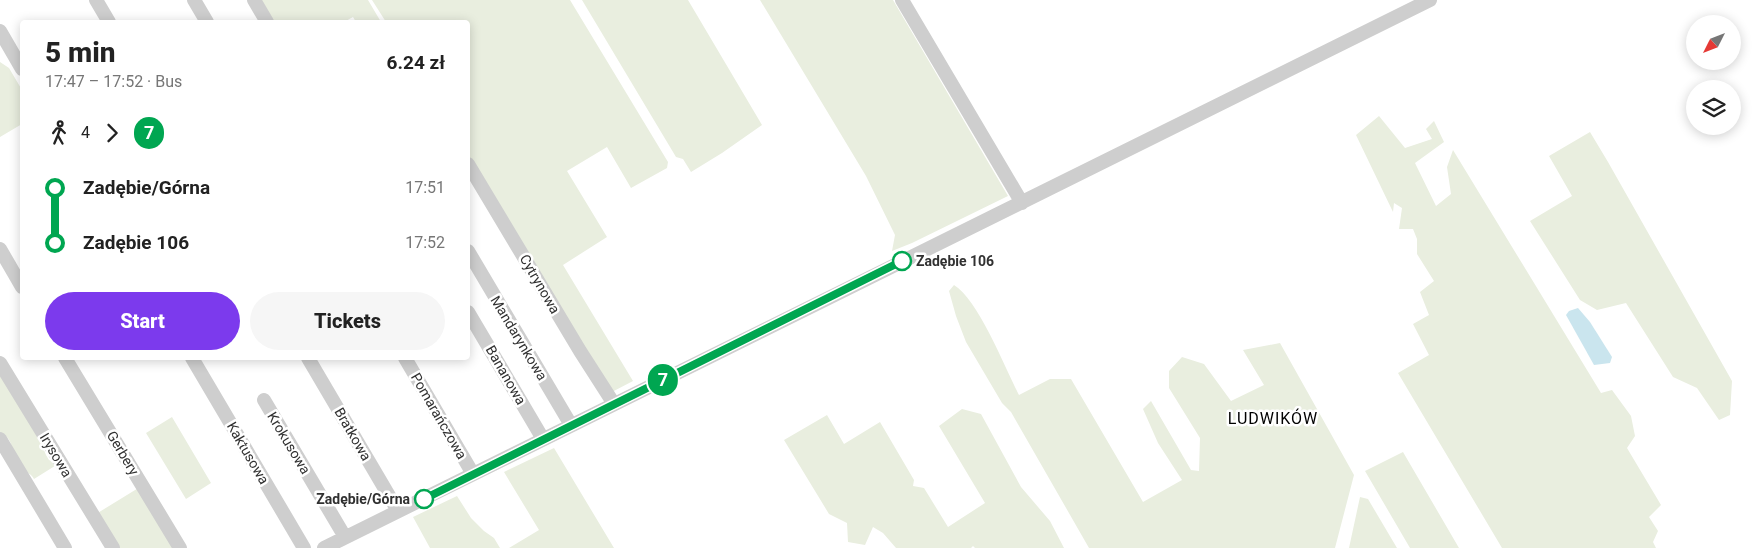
<!DOCTYPE html>
<html lang="en">
<head>
<meta charset="utf-8">
<style>
	body { margin:0; font-family:Roboto,sans-serif; background:#f6f6f6; color:#222; height:100vh; display:flex; flex-direction:column; font-size:19px; white-space:nowrap }
	* { box-sizing:border-box; margin:0 }
	p { font-size:16px; color:#767676 }
	.icon { flex:none; width:28px; height:28px; fill:none; stroke:currentColor; stroke-width:2; stroke-linecap:round; stroke-linejoin:round }
	.map { position:relative; flex:1; overflow:hidden }
	.sheet { position:absolute; left:20px; top:20px; width:450px; height:340px; display:flex; flex-direction:column; background:#fff; border-radius:5px; box-shadow:0 2px 12px #0003 }
	.sheet>* { flex:none }
	.badge { padding:0 10px; border-radius:16px; font-size:18px; line-height:32px }
	.needle { width:32px; rotate:228deg }
	.fabs { position:absolute; left:1686px; top:15px; display:grid; gap:10px }
	.fabs a { display:grid; place-items:center; width:55px; height:55px; border-radius:50%; background:#fff; box-shadow:0 2px 12px #0003; font-size:25px }
	.map>.badge { position:absolute; translate:-50% -50%; box-shadow:0 0 0 2px #fff }
	.legs { display:flex; align-items:center; gap:8px; height:55px; padding:0 25px; font-size:16px }
	.legs p { margin-inline-start:auto }
	.headline { display:flex; align-items:center; justify-content:space-between; height:85px; padding:0 25px }
	h1 { font-size:28px; font-weight:800; line-height:38px }
	.cta { display:flex; gap:10px; margin-top:auto; padding:10px 25px }
	.cta a { flex:1; height:58px; border-radius:30px; background:#7c3aed; color:#fff; font-size:20px; font-weight:800; line-height:58px; text-align:center }
	.cta a+a { background:#f6f6f6; color:#222 }
	ul { padding:0 25px; list-style:none }
	li { display:flex; align-items:center; gap:18px; height:55px; font-size:19px }
	li i { display:grid; place-items:center; width:8px; height:100%; margin:0 6px; background:currentColor }
	li i::after { content:''; width:12px; height:12px; margin:-6px; border:4px solid; border-radius:50%; background:#fff }
	li p { margin-inline-start:auto }
	li:first-child i { background:linear-gradient(#0000 50%,currentColor 0) }
	li:last-child i { background:linear-gradient(currentColor 50%,#0000 0) }
	.map>svg:first-child { display:block }
</style>
</head>
<body>
<div class="map">
<svg width="1757" height="548" viewBox="0 0 1757 548">
	<rect width="100%" height="100%" fill="#fff"/>
	<path fill="#e9eedf" d="M257 0H368L381 22H356L353 17 344 22H271Z
		M372 0H570L668 162 667 168 631 188 607 147 567 171 607 237 563 265 633 381 610 393 468 158V22H386Z
		M582 0H688L762 125 722 153 691 172 683 159 676 157Z
		M760 0H893L1008 196 912 243 892 251 895 235 866 176Z
		M0 62 9 68 22 90V124L0 137Z
		M1379 116 1405 148 1432 139 1426 129 1434 121 1444 142 1415 163 1436 206 1451 194 1447 167 1453 150 1601 393 1612 390 1631 416 1635 436 1627 448 1661 505 1649 517 1658 531 1653 542 1656 548H1502L1398 373 1429 355 1413 324 1429 315 1420 292 1434 281 1417 254V239L1413 229H1399L1402 208 1394 203 1393 212 1356 135Z
		M1590 132 1608 162 1732 381 1730 415 1719 420 1697 388 1673 377 1626 303 1597 310 1580 300 1530 221 1572 196 1549 156Z
		M954 285C978 299 1005 368 1019 395L1050 379H1071L1143 502 1182 480 1158 443 1143 409 1151 401 1191 470 1199 471 1200 438 1169 388V371L1182 357 1204 364 1231 401 1264 385 1243 350 1280 343 1354 475 1335 548H1089L1011 412 1002 403 966 342 956 316 949 291Z
		M0 368 35 428 46 455 49 460 58 464 34 479C31 473 26 473 23 468 21 465 18 461 16 458 11 446 12 438 0 432Z
		M962 409 981 414 1021 487 1050 521 1064 548H975L973 546 971 548H896L883 533 873 527 865 545 848 542 847 523 829 514 784 440 827 415 844 444 880 422 914 480 913 486 924 488 948 527 985 503 939 426Z
		M172 417 211 483 186 499 146 433Z
		M554 448 614 548H509L539 530 504 472Z
		M1403 452 1459 548H1410L1365 471Z
		M140 487 177 548H116L96 514Z
		M457 496 471 518 484 531 494 538 500 548H430L413 517Z
		M1360 497 1368 499 1397 548H1349Z"/>
	<path fill="#cae5ee" d="M1578 308 1590 322 1612 357 1610 363 1594 365 1566 315 1569 311Z"/>
	<g fill="none" stroke-linecap="round" stroke-linejoin="round">
		<path stroke="#cecece" stroke-width="14" d="M96 0 109 22
			M194 0 207 22
			M254 0 267 22
			M902 0 1022 203
			M0 31 22 69
			M468 164 580 351 614 404
			M0 249 22 287
			M468 251 571 425
			M468 312 543 439
			M65 358 180 548
			M192 358 304 548
			M308 358 398 511
			M405 358 473 474
			M0 363 113 548
			M264 400 345 537
			M0 439 65 548
			M324 548 1430 0"/>
	</g>
	<g fill="none" stroke-linecap="round" stroke-linejoin="round">
		<defs>
			<path id="line-1" d="M424 499 902 261"/>
		</defs>
		<use href="#line-1" stroke="#fff" stroke-width="11"/>
		<use href="#line-1" stroke="#00a651" stroke-width="8"/>
	</g>
	<g fill="#fff" stroke="#00a651" stroke-width="2.5">
		<circle cx="902" cy="261" r="9"/>
		<circle cx="424" cy="499" r="9"/>
	</g>
	<g text-anchor="middle" dominant-baseline="central" stroke-width="5" stroke-linejoin="round" paint-order="stroke">
		<g font-size="14" font-weight="bold" fill="#313131" stroke="#fff" text-anchor="start">
			<text x="916" y="261">Zadębie 106</text>
			<text x="410" y="499" text-anchor="end">Zadębie/Górna</text>
		</g>
		<g font-size="14" fill="#313131" stroke="#fff">
			<text transform="translate(540 284) rotate(60)">Cytrynowa</text>
			<text transform="translate(519 338) rotate(59)">Mandarynkowa</text>
			<text transform="translate(506 375) rotate(60)">Bananowa</text>
			<text transform="translate(439 416) rotate(60)">Pomarańczowa</text>
			<text transform="translate(353 434) rotate(60)">Bratkowa</text>
			<text transform="translate(289 443) rotate(59)">Krokusowa</text>
			<text transform="translate(123 453) rotate(59)">Gerbery</text>
			<text transform="translate(248 453) rotate(60)">Kaktusowa</text>
			<text transform="translate(56 455) rotate(59)">Irysowa</text>
		</g>
		<g font-size="16" letter-spacing="1" fill="#000" stroke="#fff">
			<text x="1273" y="418">LUDWIKÓW</text>
		</g>
	</g>
</svg>
<div class="fabs">
<a><svg class="needle" viewBox="-14 -14 28 28"><path d="M0-13l5 13h-10z" fill="#e53935"/><path d="M0 13l5-13h-10z" fill="#767676"/></svg></a>
<a><svg class="icon" aria-label="layers" viewBox="0 0 24 24"><path d="M12 4l9 5-9 5-9-5zM3 14l9 5 9-5"/></svg></a>
</div>
<b class="badge" style="left:663px;top:380px;background:#00a651;color:#fff">7</b>
<section class="sheet">
<div class="headline"><div><h1>5 min</h1><p>17:47 – 17:52 · Bus</p></div><b>6.24 zł</b></div>
<div class="legs"><svg class="icon" aria-label="walk" viewBox="0 0 24 24"><circle cx="13" cy="4" r="2"/><path d="M13 8l-2 6 4 7M11 14l-3 7M7 12l3-4h3l4 4"/></svg>4<svg class="icon" aria-label="forward" viewBox="0 0 24 24"><path d="M9 5l7 7-7 7"/></svg><b class="badge" style="background:#00a651;color:#fff">7</b></div>
<ul>
<li><i style="color:#00a651"></i><b>Zadębie/Górna</b><p>17:51</p></li>
<li><i style="color:#00a651"></i><b>Zadębie 106</b><p>17:52</p></li>
</ul>
<div class="cta"><a>Start</a><a>Tickets</a></div>
</section>
</div>
</body>
</html>
